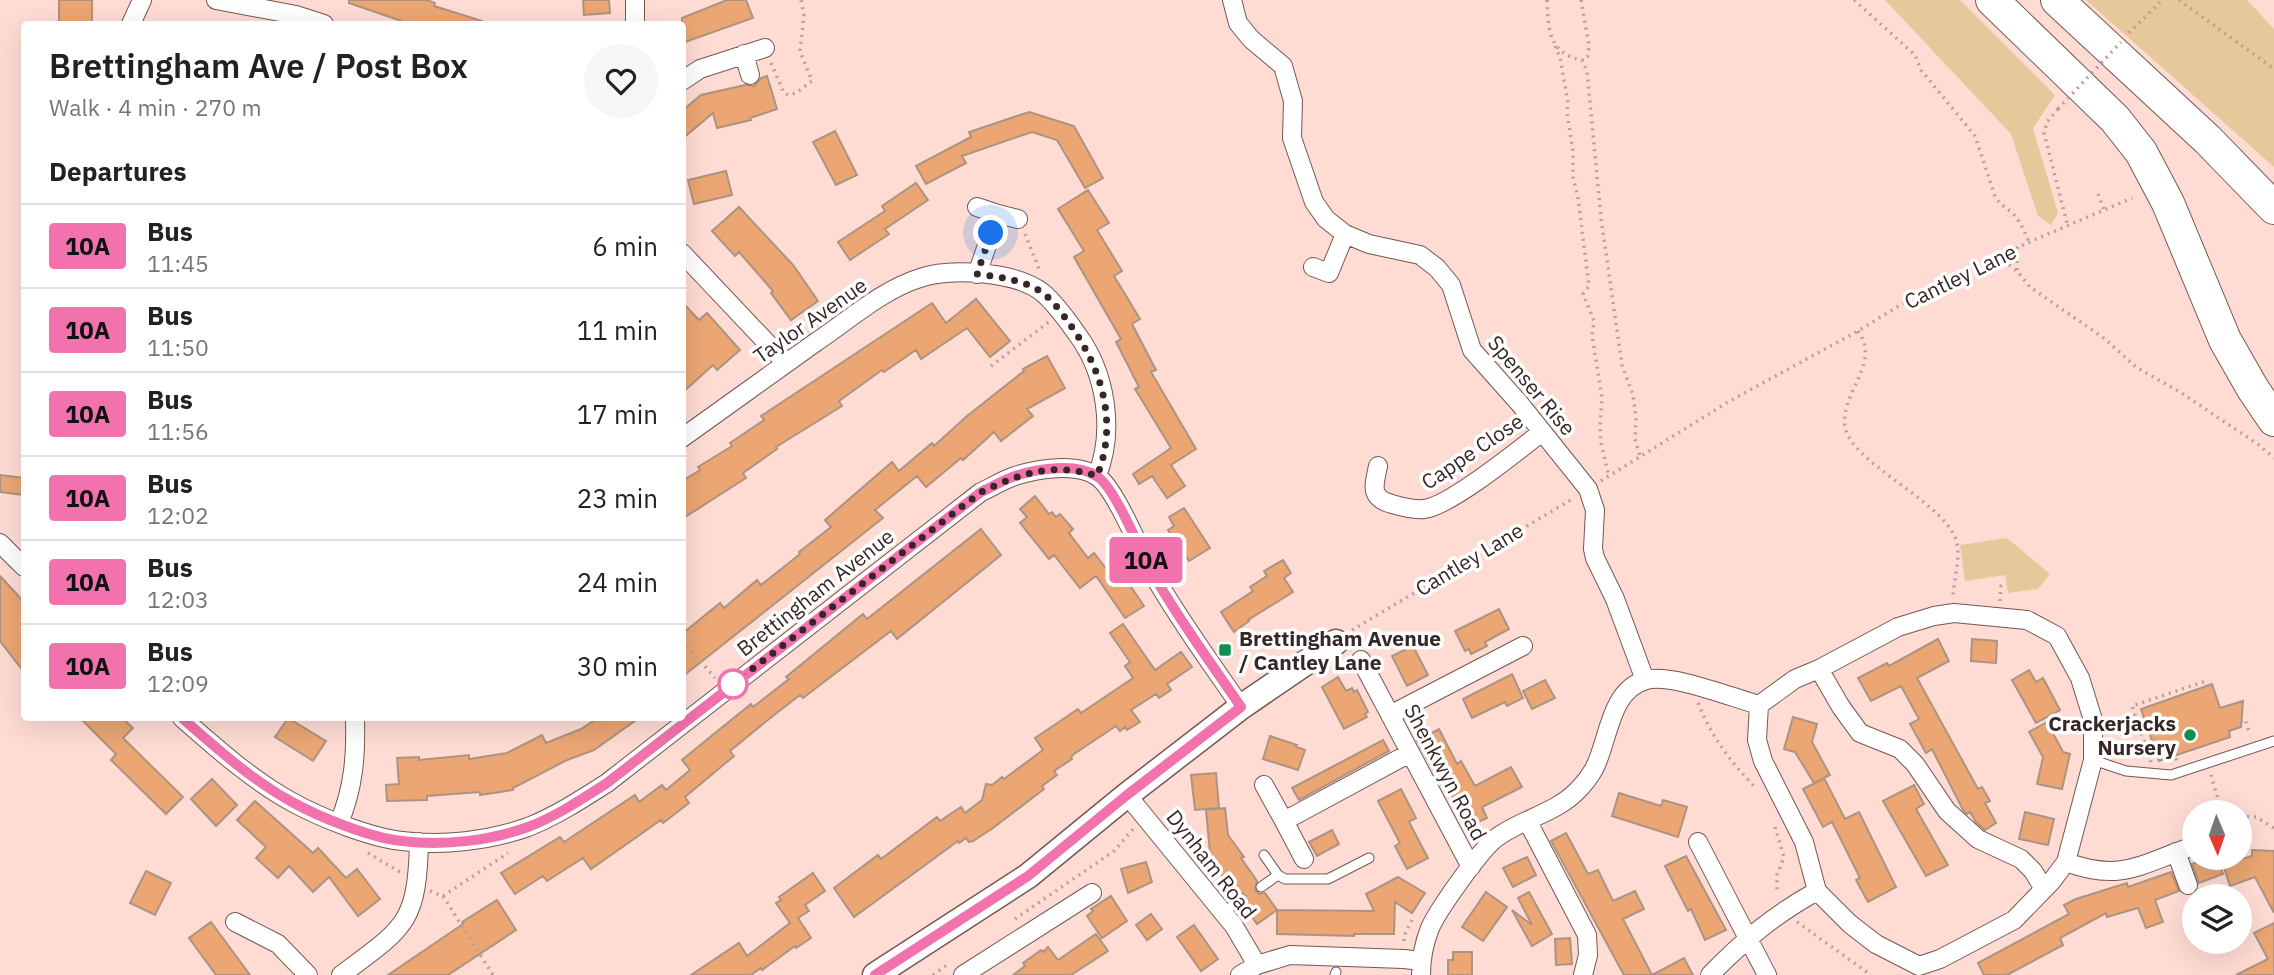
<!DOCTYPE html>
<html lang="en">
<head>
<meta charset="utf-8">
<style>
	body { margin:0; font-family:"IBM Plex Sans",sans-serif; background:#f6f6f6; color:#222; height:100vh; display:flex; flex-direction:column; font-size:26px; white-space:nowrap }
	* { box-sizing:border-box; margin:0 }
	p { font-size:23px; color:#767676 }
	.icon { flex:none; width:38px; height:38px; fill:none; stroke:currentColor; stroke-width:2; stroke-linecap:round; stroke-linejoin:round }
	.map { position:relative; flex:1; overflow:hidden }
	.drawer { position:absolute; left:21px; top:21px; width:665px; height:700px; display:flex; flex-direction:column; background:#fff; border-radius:7px; box-shadow:0 7px 28px #0002 }
	.drawer>* { flex:none }
	.badge { padding:0 14px; border-radius:5px; font-size:24px; line-height:46px }
	.needle { width:46px; rotate:178deg }
	.tools { position:absolute; left:2182px; top:800px; display:grid; gap:14px }
	.tools a { display:grid; place-items:center; width:70px; height:70px; border-radius:50%; background:#fff; box-shadow:0 7px 28px #0002; font-size:35px }
	.you { position:absolute; width:35px; height:35px; margin:-18px; border:5px solid #fff; border-radius:50%; background:#1a73e8; box-shadow:0 0 0 10px #1a73e833 }
	.map>.badge { position:absolute; translate:-50% -50%; box-shadow:0 0 0 4px #fff }
	h2 { padding:0 28px; font-size:26px; line-height:63px }
	.round { display:grid; place-items:center; flex:none; width:74px; height:74px; border-radius:37px; background:#f6f6f6 }
	.head { display:flex; align-items:center; justify-content:space-between; height:119px; padding:0 28px }
	h1 { font-size:33px; font-weight:600; line-height:52px }
	ul { padding:0; list-style:none }
	li { display:flex; align-items:center; gap:21px; height:84px; padding:0 28px; border-top:2px solid #e0e0e0 }
	li div { flex:1 }
	li b { display:block; font-size:26px }
	li em { font-style:normal }
	li .badge { min-width:77px; font-weight:700; text-align:center }
	.map>svg:first-child { display:block }
</style>
</head>
<body>
<div class="map">
<svg width="2274" height="975" viewBox="0 0 2274 975">
	<rect width="100%" height="100%" fill="#fedcd4"/>
	<path fill="#e5c99a" d="M1885 0H1960L2055 95 2033 128 2058 213 2051 225 2038 216 2011 134Z
		M2086 0H2247L2274 29V167Z
		M2007 538 2050 574 2038 589 2008 593 2005 575 1965 581 1960 545Z"/>
	<path fill="#eba673" stroke="#ad9381" stroke-width="2" d="M59 0H92V24H59Z
		M349 0H427L435 3 434 6 482 21V24H410L349 3Z
		M583 0H609L610 13 584 15Z
		M727 0H746L753 18 682 43V18Z
		M767 76 777 109 750 118 751 120 717 128 713 113 682 139V111L701 95 745 85 754 86 761 78Z
		M1029 112 1074 126 1103 178 1085 188 1057 140 1032 132 962 156 966 163 926 184 916 166 971 137 969 132Z
		M835 131 857 175 836 185 813 142Z
		M726 171 732 195 694 204 688 180Z
		M916 183 928 200 885 229 889 234 850 260 838 242 885 211 882 206Z
		M1088 190 1109 223 1097 230 1122 271 1114 276 1140 319 1132 324 1156 370 1151 372 1196 449 1171 465 1185 486 1167 498 1152 476 1139 484 1133 474 1171 448 1135 389 1139 387 1116 342 1121 339 1074 257 1084 251 1058 209Z
		M739 207 793 265 818 301 791 320 771 293 773 291 739 252 735 256 712 231Z
		M976 299 1010 341 990 357 967 328 921 359 916 350 884 372 882 370 839 401 842 406 776 447 777 449 743 473 746 478 682 519V481L700 470 698 467 732 446 730 443 764 420 761 416 932 303 946 323Z
		M682 302 699 320 707 313 740 350 717 370 713 365 682 393Z
		M1047 356 1065 388 1027 409 1033 416 1001 441 994 432 963 460 961 458 926 487 917 476 875 510 883 518 682 677V634L720 603 724 608 757 580 761 585 800 554 799 552 831 527 825 520 892 462 899 471 932 443 934 446 967 416 1024 371 1023 369Z
		M0 475 24 478V495L0 492Z
		M1035 496 1049 514 1052 512 1056 517 1060 514 1073 529 1069 533 1088 558 1094 553 1115 580 1123 575 1144 606 1125 618 1096 576 1080 588 1054 555 1049 559 1020 523 1027 517 1020 509Z
		M1184 508 1210 548 1189 561 1168 530 1174 526 1169 517Z
		M981 529 1001 555 897 639 891 631 803 698 800 695 769 719 730 751 734 756 685 797 689 803 663 823 661 820 591 869 583 858 547 881 543 876 515 894 501 873 560 837 564 842 635 795 639 802 662 785 666 790 690 770 682 760 715 733 751 704 753 707 789 679 786 677 863 614 867 619Z
		M1283 560 1291 573 1284 578 1293 592 1248 620 1249 621 1234 632 1221 612 1253 591 1250 587 1267 576 1264 571Z
		M0 576 24 602V672L0 641Z
		M1499 609 1509 629 1485 642 1487 646 1471 654 1469 649 1465 651 1455 631Z
		M1123 624 1155 670 1181 652 1192 667 1167 684 1171 690 1159 698 1156 694 1131 710 1140 722 1127 730 1125 727 1120 731 1116 726 1074 754 1071 757 1072 759 1054 771 1057 775 1042 786 1044 789 993 828 973 841 969 842 966 838 959 843 958 841 854 917 834 888 878 855 881 859 937 817 940 821 961 807 965 813 982 800 986 784 992 785 1002 777 1004 779 1043 750 1035 738 1078 709 1081 713 1133 678 1125 666 1130 662 1110 633Z
		M1938 639 1949 661 1917 678 1978 789 1982 787 1990 801 1985 803 1996 823 1985 830 1976 822 1970 812 1967 814 1963 810 1932 749 1926 753 1910 724 1919 719 1901 686 1871 701 1858 678 1887 663 1889 666Z
		M1972 639 1997 641 1996 663 1971 661Z
		M1413 646 1428 675 1407 686 1392 656Z
		M2029 670 2036 682 2043 678 2060 710 2036 723 2012 680Z
		M1512 674 1523 698 1507 706 1505 702 1472 718 1463 699Z
		M1338 677 1346 691 1352 688 1354 692 1357 690 1368 712 1365 714 1367 717 1344 729 1322 687Z
		M1545 680 1555 698 1532 709 1523 691Z
		M2212 684 2220 708 2243 701 2241 727 2229 731 2230 737 2159 761 2141 709Z
		M1793 717 1817 724 1812 742 1830 775 1824 778 1845 819 1859 812 1896 887 1868 902 1856 880 1860 878 1832 822 1823 827 1803 789 1823 779 1814 783 1795 752 1784 749Z
		M80 718H122L133 728 123 738 183 797 166 814 111 760 116 754Z
		M288 718 326 741 313 761 275 737Z
		M598 718H639L594 750 567 760 513 788V790L480 795V792L427 796V800L387 801 386 785 399 784 397 758 419 757V760L469 755V759L507 753 542 735 546 743 581 729Z
		M2047 722 2063 752 2070 754 2062 789 2037 784 2043 757 2029 732Z
		M1439 729 1457 764 1461 761 1475 786 1511 767 1522 787 1482 807 1487 818 1468 827 1448 788 1445 790 1417 741Z
		M1270 736 1297 745 1296 747 1305 750 1298 770 1263 759Z
		M1383 740 1389 751 1299 800 1292 788Z
		M1216 773 1219 808 1195 810 1191 775Z
		M212 779 237 805 216 826 191 799Z
		M1914 785 1924 804 1916 809 1948 865 1926 876 1883 801Z
		M1401 789 1416 818 1409 822 1428 858 1407 869 1395 846 1400 843 1378 801Z
		M1619 793 1661 806 1663 800 1687 807 1678 837 1612 816Z
		M255 801 313 853 318 848 346 878 357 869 380 899 358 916 329 877 313 892 289 866 278 878 256 858 266 847 237 820Z
		M1225 808 1228 835 1244 857 1241 858 1257 881 1255 890 1259 894 1265 893 1277 910 1257 924 1244 906 1247 902 1246 896 1242 893 1236 894 1216 867 1218 865 1215 866 1208 855 1210 853 1206 810Z
		M2025 812 2054 819 2048 845 2019 839Z
		M1332 830 1339 844 1317 856 1309 842Z
		M1566 833 1588 874 1598 870 1613 901 1635 891 1644 909 1623 919 1652 975 1684 958 1693 975H1624L1551 841Z
		M2252 850 2274 851V913L2255 877 2230 886 2223 865 2252 856Z
		M1686 856 1726 930 1705 940 1691 909 1688 911 1665 866Z
		M1527 857 1536 875 1513 887 1503 868Z
		M2209 858H2217L2223 874 2199 883 2192 864Z
		M1146 862 1152 882 1128 893 1121 869Z
		M146 871 171 883 155 915 130 903Z
		M2171 872 2179 891 2155 900 2163 922 2146 928 2138 908 2107 917 2106 913 2060 938 2063 945 2007 975H1984L1978 963 2069 914 2064 905 2076 899 2127 883 2128 887Z
		M813 873 825 891 805 905 809 911 798 918 811 938 796 948 795 946 762 970 761 968 751 975H691L739 943 747 956 790 923 776 903 781 900 779 897Z
		M1398 877 1425 893 1412 913 1395 902 1394 934H1354V936L1277 934V910L1374 911 1366 894Z
		M1486 892 1507 907 1483 941 1462 927Z
		M1529 892 1552 934 1532 946 1512 910 1532 925 1518 898Z
		M1111 896 1127 921 1102 938 1087 916 1093 911 1091 909Z
		M497 900 516 930 448 975H388L463 924 462 922Z
		M1151 914 1162 929 1147 940 1136 925Z
		M211 922 250 975H216L189 938Z
		M2274 923V975H2236L2268 959 2254 933Z
		M1194 925 1218 959 1201 971 1177 937Z
		M1096 934 1108 951 1071 975H1013L1025 966 1023 963 1041 950 1043 952 1048 947 1058 960Z
		M1570 938 1572 964 1556 965 1555 939Z
		M1453 952H1472V975H1448V960H1453Z"/>
	<g fill="none" stroke-linecap="round" stroke-linejoin="round">
		<defs>
			<path id="lane" d="M2093 760 2126 771 2171 775 2274 741
				M1264 855 1278 875 1285 879H1328L1369 858
				M1261 887 1278 875
				M1223 913 1240 900
				M1335 975 1336 972"/>
			<path id="street" d="M216 0 296 15 324 24
				M635 0V24
				M1232 0 1238 23 1251 39 1283 66 1293 101 1292 138 1314 202 1326 219 1345 234 1369 244 1420 255 1437 268 1451 285 1472 350 1520 404 1588 489 1595 510 1593 549 1595 558 1615 599 1645 680
				M131 24 142 0
				M744 54 750 75
				M682 81 700 69 765 48
				M977 207 998 214 977 274
				M998 214 1018 219
				M682 253 786 363
				M1313 267 1329 273 1345 234
				M682 438C727 406 771 374 816 342 849 320 882 290 920 278 951 267 1018 272 1043 293 1057 305 1067 320 1077 334 1106 373 1115 430 1097 476
				M1378 466C1374 486 1369 498 1392 504 1402 507 1414 510 1424 509 1449 507 1520 449 1542 432
				M0 543 24 567
				M1954 613 2027 620 2057 636 2080 678 2093 720V760L2066 862 2051 882 2014 920 1940 959 1919 966 1876 944 1850 924 1817 891 1804 842 1763 761 1757 740 1759 705 1795 679 1819 669 1898 627 1934 616Z
				M1361 660 1471 867
				M1819 669 1841 707 1860 733 1900 749 1915 764 1947 811 1978 839 2021 859 2033 871 2044 889
				M1390 715 1523 646
				M182 718C216 748 252 780 292 802 319 817 371 838 402 841 443 846 489 841 528 827 556 816 582 799 607 783L981 492C992 487 1003 480 1015 476 1037 469 1077 462 1098 477 1116 490 1140 551 1153 574 1179 620 1211 663 1241 707
				M1264 785 1284 821 1410 753
				M1127 795 1234 926 1257 965
				M1284 821 1304 859
				M1528 822 1587 935 1588 955 1583 975
				M339 823C354 787 356 755 355 718
				M1698 842 1767 975
				M2176 852 2188 885
				M2066 862C2123 883 2142 863 2194 846
				M235 922 278 944 308 975
				M341 975C405 927 417 924 419 842
				M963 975 1092 893
				M1240 975 1257 965 1290 955 1404 959 1421 961
				M1421 975C1421 960 1424 943 1430 928 1438 910 1480 850 1496 838 1521 819 1555 814 1578 790 1584 784 1590 776 1594 769 1609 741 1609 690 1646 680 1671 673 1733 698 1759 705
				M1710 975C1744 940 1774 915 1817 891"/>
			<path id="secondary" d="M875 975 1028 876 1127 795 1241 707 1336 642"/>
			<path id="highway" d="M1992 0 2115 119 2141 152 2168 203 2225 340 2253 389 2274 420
				M2057 0 2208 140 2274 208"/>
		</defs>
		<use href="#lane" stroke="#745751" stroke-width="11"/>
		<use href="#street" stroke="#745751" stroke-width="20"/>
		<use href="#secondary" stroke="#745751" stroke-width="27"/>
		<use href="#highway" stroke="#745751" stroke-width="34"/>
		<path stroke="#ba9f99" stroke-width="3.5" stroke-dasharray="2 5" stroke-linecap="butt" d="M1547 0C1548 29 1549 54 1582 60L1587 71 1601 218 1622 365 1633 395 1636 418 1635 439 1640 456
			M1581 0 1589 45 1588 56 1582 60
			M1854 0 1915 55 1921 70 1975 136 1995 196C2000 205 2004 206 2011 212 2020 220 2024 231 2029 242
			M2179 0 2274 69
			M2129 33 2162 0
			M1555 46 1560 57 1568 103 1567 113 1573 151V177L1578 198 1589 286 1583 294 1594 321 1592 335 1602 398 1600 425 1601 443 1609 477
			M771 63 784 93 788 95 796 93 812 81 800 51 804 15 801 0
			M2058 109 2047 122 2044 133 2068 227
			M2098 194 2104 210
			M1025 234 1039 269
			M2017 247V271
			M1998 256 2017 271 2030 287 2105 339 2136 367 2180 392 2259 445 2274 458
			M1858 331C1882 363 1840 392 1845 427 1851 462 1938 499 1955 537 1962 554 1954 578 1953 596
			M991 366 1049 322
			M1601 481 1728 402 1858 331 1925 290 2034 240 2132 198
			M2000 601 2001 586 2006 583
			M1352 630 1574 498
			M682 640 715 678
			M1698 703C1711 736 1730 761 1754 786
			M2241 721 2245 719 2250 735
			M2144 742 2151 739
			M2173 752 2177 761
			M2123 756V754L2150 757
			M2151 762 2132 706 2206 681
			M2211 775C2215 788 2217 805 2230 812
			M2240 816 2256 817 2274 828
			M1775 827 1784 857 1777 875V894
			M368 853 400 872
			M430 891 443 896 493 975
			M443 896 508 853
			M1015 919 1114 851 1134 828
			M1797 922 1871 975
			M1404 941V936L1412 920
			M933 975 948 964"/>
		<use href="#lane" stroke="#fff" stroke-width="9"/>
		<use href="#street" stroke="#fff" stroke-width="18"/>
		<use href="#secondary" stroke="#fff" stroke-width="24"/>
		<use href="#highway" stroke="#fff" stroke-width="32"/>
		<path stroke="#ba9f99" stroke-width="3.5" stroke-dasharray="2 5" stroke-linecap="butt" d="M2058 109 2121 42"/>
	</g>
	<g fill="none" stroke-linecap="round" stroke-linejoin="round">
		<defs>
			<path id="line" d="M182 718C216 748 252 780 292 802 319 817 371 838 402 841 443 846 489 841 528 827 557 816 582 799 607 783L981 492C992 487 1003 480 1015 476 1037 469 1077 462 1098 477 1116 490 1140 551 1153 574 1179 620 1211 663 1241 707L1127 795 1028 876 875 975"/>
		</defs>
		<use href="#line" stroke="#fff" stroke-width="16"/>
		<use href="#line" stroke="#f172ac" stroke-width="10"/>
		<path stroke="#342725" stroke-width="7" stroke-dasharray="0 12.6" d="M733 684 981 492C1021 473 1053 462 1097 476 1119 422 1101 367 1069 323 1061 312 1051 298 1040 291 1020 279 999 277 977 274L991 233"/>
	</g>
	<g fill="#0e8f4c" stroke="#fff" stroke-width="2.5">
		<rect x="1218" y="643" width="14" height="14" rx="3.5"/>
		<circle cx="2190" cy="735" r="7"/>
	</g>
	<circle fill="#fff" stroke="#f172ac" stroke-width="3.5" cx="733" cy="684" r="14"/>
	<g text-anchor="middle" dominant-baseline="central" stroke-width="7" stroke-linejoin="round" paint-order="stroke">
		<g font-size="21" fill="#342725" stroke="#fff">
			<text transform="translate(1960 276) rotate(-26)">Cantley Lane</text>
			<text transform="translate(810 320) rotate(-35)">Taylor Avenue</text>
			<text transform="translate(1532 385) rotate(50)">Spenser Rise</text>
			<text transform="translate(1472 451) rotate(-34)">Cappe Close</text>
			<text transform="translate(1469 559) rotate(-31)">Cantley Lane</text>
			<text transform="translate(815 592) rotate(-38)">Brettingham Avenue</text>
			<text transform="translate(1446 772) rotate(62)">Shenkwyn Road</text>
			<text transform="translate(1212 864) rotate(52)">Dynham Road</text>
		</g>
		<g font-size="21" font-weight="bold" fill="#342725" stroke="#fff" text-anchor="start">
			<text x="1239" y="638">Brettingham Avenue<tspan x="1239" dy="24">/ Cantley Lane</tspan></text>
			<text x="2176" y="723" text-anchor="end">Crackerjacks<tspan x="2176" dy="24">Nursery</tspan></text>
		</g>
	</g>
</svg>
<div class="tools">
<a><svg class="needle" viewBox="-14 -14 28 28"><path d="M0-13l5 13h-10z" fill="#e53935"/><path d="M0 13l5-13h-10z" fill="#767676"/></svg></a>
<a><svg class="icon" aria-label="layers" viewBox="0 0 24 24"><path d="M12 4l9 5-9 5-9-5zM3 14l9 5 9-5"/></svg></a>
</div>
<div class="you" style="left:991px;top:233px"></div>
<b class="badge" style="left:1146px;top:560px;background:#f172ac;color:#111">10A</b>
<section class="drawer">
<div class="head"><div><h1>Brettingham Ave / Post Box</h1><p>Walk · 4 min · 270 m</p></div><a class="round"><svg class="icon" aria-label="heart" viewBox="0 0 24 24"><path d="M12 20l-8-8c-3-5 5-10 8-4 3-6 11-1 8 4z"/></svg></a></div>
<h2>Departures</h2>
<ul>
<li><span class="badge" style="background:#f172ac;color:#111">10A</span><div><b>Bus</b><p>11:45</p></div><em>6 min</em></li>
<li><span class="badge" style="background:#f172ac;color:#111">10A</span><div><b>Bus</b><p>11:50</p></div><em>11 min</em></li>
<li><span class="badge" style="background:#f172ac;color:#111">10A</span><div><b>Bus</b><p>11:56</p></div><em>17 min</em></li>
<li><span class="badge" style="background:#f172ac;color:#111">10A</span><div><b>Bus</b><p>12:02</p></div><em>23 min</em></li>
<li><span class="badge" style="background:#f172ac;color:#111">10A</span><div><b>Bus</b><p>12:03</p></div><em>24 min</em></li>
<li><span class="badge" style="background:#f172ac;color:#111">10A</span><div><b>Bus</b><p>12:09</p></div><em>30 min</em></li>
</ul>
</section>
</div>
</body>
</html>
